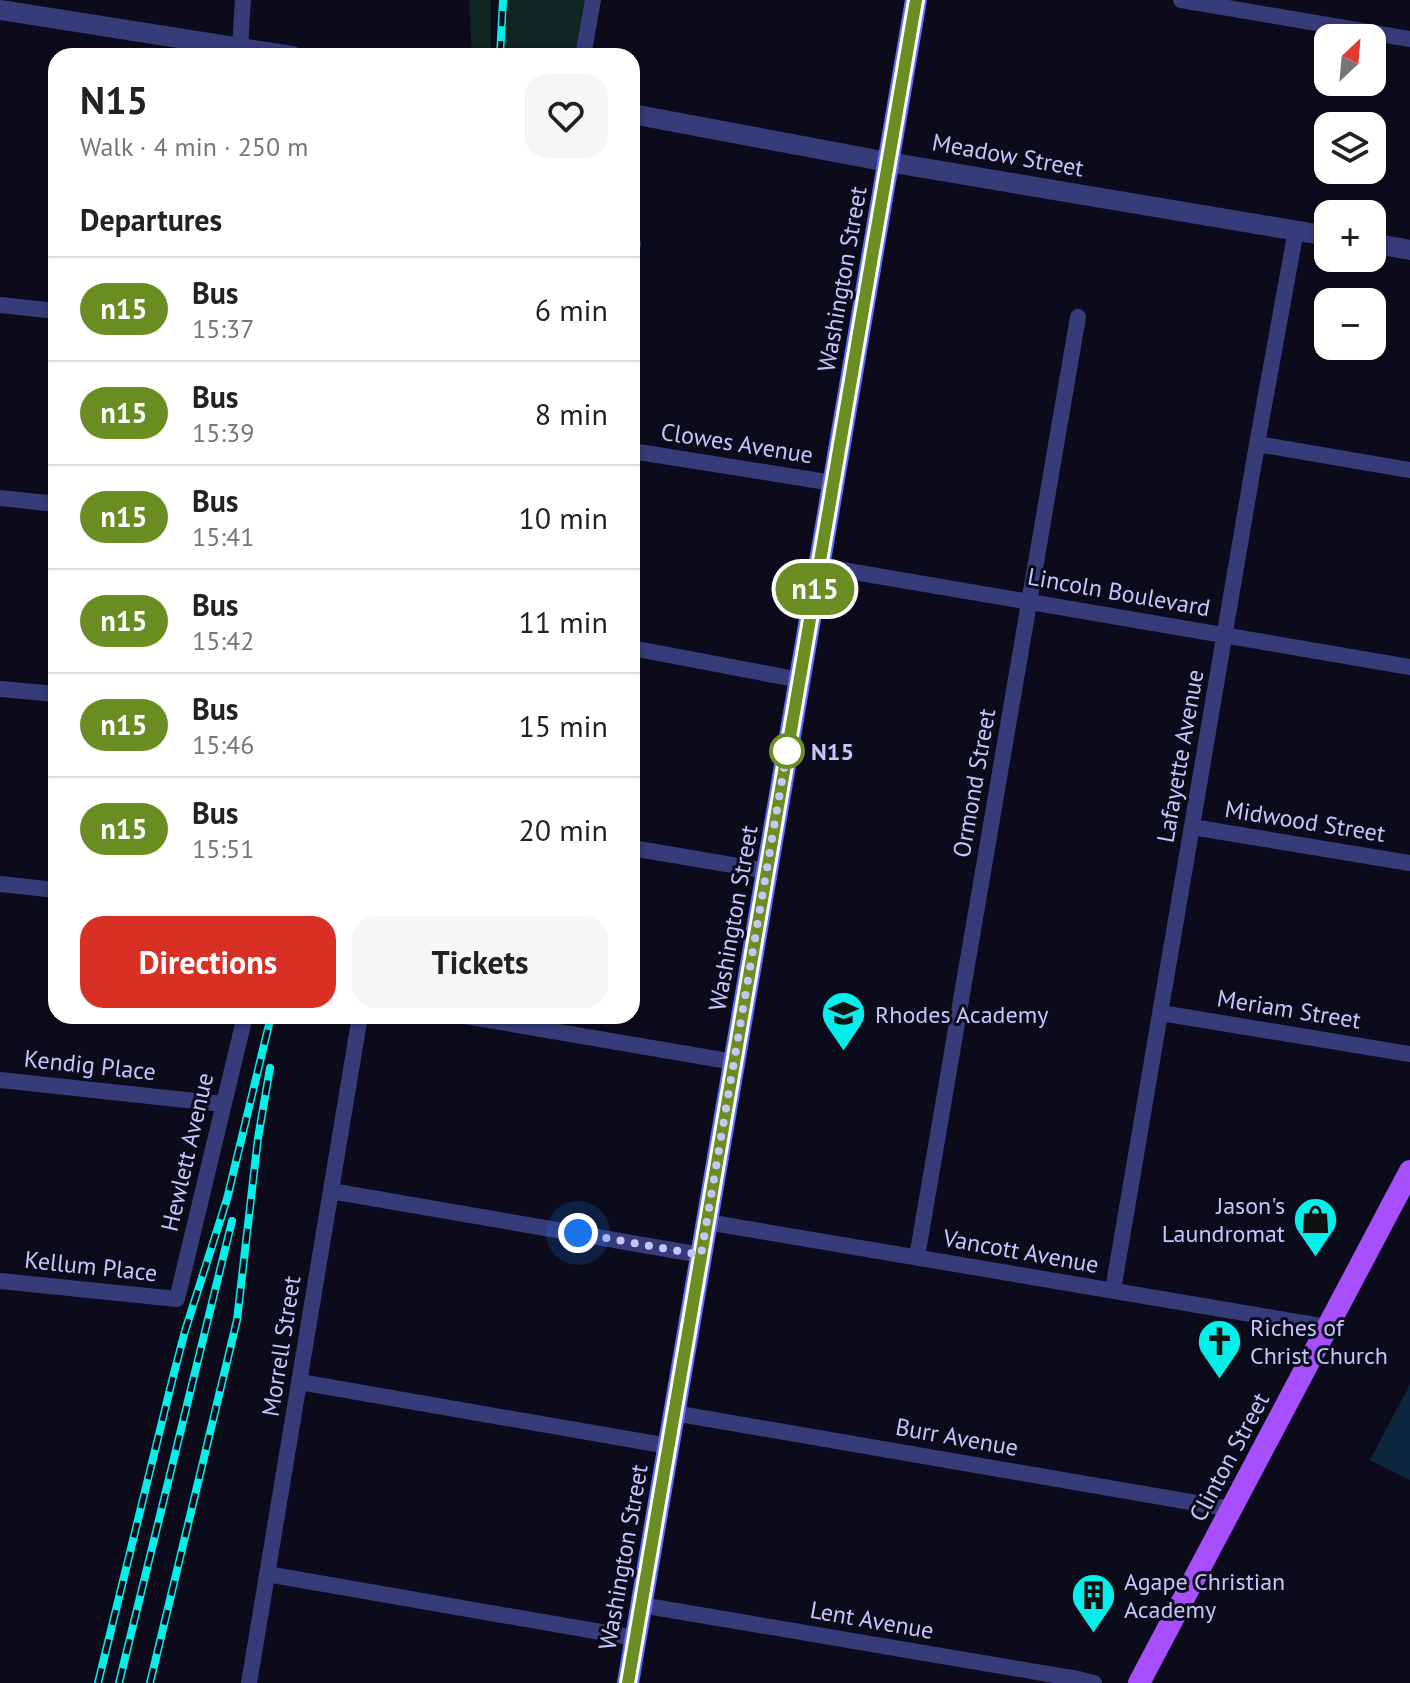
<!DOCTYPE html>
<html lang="en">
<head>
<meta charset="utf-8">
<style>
	body { margin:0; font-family:"PT Sans",sans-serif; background:#f6f6f6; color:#222; height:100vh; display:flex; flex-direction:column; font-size:30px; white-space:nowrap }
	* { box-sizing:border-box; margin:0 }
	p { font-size:26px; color:#767676 }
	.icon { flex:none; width:44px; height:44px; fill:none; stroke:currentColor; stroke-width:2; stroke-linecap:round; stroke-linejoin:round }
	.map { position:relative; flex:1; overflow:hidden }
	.sheet { position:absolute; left:48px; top:48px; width:592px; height:976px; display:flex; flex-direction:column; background:#fff; border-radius:24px; box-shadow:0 2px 6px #0004 }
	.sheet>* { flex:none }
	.badge { padding:0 16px; border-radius:26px; font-size:28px; line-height:52px }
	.needle { width:52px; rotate:26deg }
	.tools { position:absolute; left:1314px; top:24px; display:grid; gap:16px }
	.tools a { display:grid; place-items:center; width:72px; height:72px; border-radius:16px; background:#fff; box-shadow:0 2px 6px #0004; font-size:40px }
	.you { position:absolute; width:40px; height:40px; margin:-20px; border:6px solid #fff; border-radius:50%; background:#1a73e8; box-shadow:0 0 0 12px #1a73e833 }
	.map>.badge { position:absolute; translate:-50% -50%; box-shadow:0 0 0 4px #fff }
	h2 { padding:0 32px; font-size:30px; line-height:72px }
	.round { display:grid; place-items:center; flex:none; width:84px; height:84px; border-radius:24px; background:#f6f6f6 }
	.summary { display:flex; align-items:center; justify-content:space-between; height:136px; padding:0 32px }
	h1 { font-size:38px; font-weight:700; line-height:60px }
	.primary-button { display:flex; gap:16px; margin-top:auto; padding:16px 32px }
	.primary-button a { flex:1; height:92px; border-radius:24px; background:#d93025; color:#fff; font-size:32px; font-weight:700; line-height:92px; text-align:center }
	.primary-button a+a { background:#f6f6f6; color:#222 }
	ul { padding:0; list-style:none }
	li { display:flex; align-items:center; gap:24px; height:104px; padding:0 32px; border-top:2px solid #e0e0e0 }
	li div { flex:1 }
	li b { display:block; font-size:30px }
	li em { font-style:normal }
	li .badge { min-width:88px; font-weight:700; text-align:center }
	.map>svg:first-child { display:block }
</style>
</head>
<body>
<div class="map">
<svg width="1410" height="1683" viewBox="0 0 1410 1683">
	<rect width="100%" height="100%" fill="#0c0b1c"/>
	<path fill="#0e2522" d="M469 0H491V56H472Z
		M507 0H593L583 56H504Z"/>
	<path fill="#0c263f" d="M1410 1384V1480L1370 1460Z"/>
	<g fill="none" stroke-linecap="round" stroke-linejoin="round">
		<path stroke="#363c7a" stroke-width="16" d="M1181 0 1410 39
			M240 47 243 0
			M583 56 593 0
			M632 248 633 244
			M0 305 56 311
			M1257 444 1410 470
			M632 451 833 483
			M0 498 56 504
			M819 566 1410 667
			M632 648 800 680
			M0 689 56 694
			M1192 827 1410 863
			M632 848 767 871
			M0 884 56 890
			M1161 1013 1410 1054
			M465 1016 734 1062
			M0 1080 223 1104
			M331 1191 701 1255
			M707 1222 1327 1327
			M917 1257 1078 317
			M0 1281 177 1299 245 1016
			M1113 1290 1257 444 1296 230
			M300 1382 668 1446
			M674 1413 1231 1509
			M267 1574 635 1638
			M641 1605 1078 1679 1094 1683
			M249 1683 360 1016"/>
		<path stroke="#363c7a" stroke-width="20" d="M0 10 292 56
			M632 114 888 162 1328 236
			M1372 243 1410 250"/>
		<path stroke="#5e6dfe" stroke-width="22" d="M628 1683 916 0"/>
		<path stroke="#a74efd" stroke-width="22" d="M1139 1683 1410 1171"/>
		<defs>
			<path id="rail" d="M500 56 503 0
				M98 1683 172 1381 185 1331 227 1199 271 1016
				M119 1683 232 1221
				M150 1683 237 1320 258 1138 270 1068"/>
		</defs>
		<use href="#rail" stroke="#02efea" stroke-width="8"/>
		<use href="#rail" stroke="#0c0b1c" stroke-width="5" stroke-dasharray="15" stroke-linecap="butt"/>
	</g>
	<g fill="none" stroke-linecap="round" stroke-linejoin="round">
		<defs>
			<path id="line" d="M628 1683 916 0"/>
		</defs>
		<use href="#line" stroke="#fff" stroke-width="18"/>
		<use href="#line" stroke="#6b8e23" stroke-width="12"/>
		<path stroke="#c6c6ff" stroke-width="8" stroke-dasharray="0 14.4" d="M578 1233 701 1255 787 751"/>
	</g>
	<defs>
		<symbol id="school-pin" viewBox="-11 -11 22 30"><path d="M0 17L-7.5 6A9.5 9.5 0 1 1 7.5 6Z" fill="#02efea" stroke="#0c0b1c"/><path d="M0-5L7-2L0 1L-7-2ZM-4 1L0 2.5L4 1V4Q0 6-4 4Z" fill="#111"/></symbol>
		<symbol id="shop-pin" viewBox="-11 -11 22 30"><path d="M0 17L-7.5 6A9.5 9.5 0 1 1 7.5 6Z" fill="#02efea" stroke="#0c0b1c"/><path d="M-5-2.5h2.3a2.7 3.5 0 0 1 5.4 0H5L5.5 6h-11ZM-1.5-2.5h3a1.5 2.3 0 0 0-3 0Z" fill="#111"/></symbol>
		<symbol id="church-pin" viewBox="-11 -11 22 30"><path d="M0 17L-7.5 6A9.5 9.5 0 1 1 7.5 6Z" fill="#02efea" stroke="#0c0b1c"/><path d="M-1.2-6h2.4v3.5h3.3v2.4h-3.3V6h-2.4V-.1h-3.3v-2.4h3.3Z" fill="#111"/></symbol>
		<symbol id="building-pin" viewBox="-11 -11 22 30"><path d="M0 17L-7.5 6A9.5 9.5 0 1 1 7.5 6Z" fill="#02efea" stroke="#0c0b1c"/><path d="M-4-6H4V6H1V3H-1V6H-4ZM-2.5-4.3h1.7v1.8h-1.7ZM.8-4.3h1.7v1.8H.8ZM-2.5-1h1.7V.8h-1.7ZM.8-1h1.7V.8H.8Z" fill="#111"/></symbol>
	</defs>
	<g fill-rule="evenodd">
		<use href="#school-pin" x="818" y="988" width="51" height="69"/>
		<use href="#shop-pin" x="1290" y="1194" width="51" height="69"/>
		<use href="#church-pin" x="1194" y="1316" width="51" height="69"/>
		<use href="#building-pin" x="1068" y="1570" width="51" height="69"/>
	</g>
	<circle fill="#fff" stroke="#6b8e23" stroke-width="4" cx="787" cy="751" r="16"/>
	<g text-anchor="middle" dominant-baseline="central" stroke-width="6" stroke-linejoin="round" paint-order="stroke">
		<g font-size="24" fill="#c6c6ff" stroke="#0c0b1c">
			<text transform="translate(1008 155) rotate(10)">Meadow Street</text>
			<text transform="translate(842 279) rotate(-80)">Washington Street</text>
			<text transform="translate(737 443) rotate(9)">Clowes Avenue</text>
			<text transform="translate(1119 592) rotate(10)">Lincoln Boulevard</text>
			<text transform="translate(1180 756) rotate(-80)">Lafayette Avenue</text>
			<text transform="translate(974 783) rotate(-80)">Ormond Street</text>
			<text transform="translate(1305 821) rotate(9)">Midwood Street</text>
			<text transform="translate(733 918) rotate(-80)">Washington Street</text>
			<text transform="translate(1289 1009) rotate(9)">Meriam Street</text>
			<text transform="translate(90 1065) rotate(6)">Kendig Place</text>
			<text transform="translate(187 1152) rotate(-77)">Hewlett Avenue</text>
			<text transform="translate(1021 1251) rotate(10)">Vancott Avenue</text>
			<text transform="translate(91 1266) rotate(6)">Kellum Place</text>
			<text transform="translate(281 1346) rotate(-81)">Morrell Street</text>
			<text transform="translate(957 1437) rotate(10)">Burr Avenue</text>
			<text transform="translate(1229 1457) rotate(-62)">Clinton Street</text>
			<text transform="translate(623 1557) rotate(-80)">Washington Street</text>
			<text transform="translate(872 1620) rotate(10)">Lent Avenue</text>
		</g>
		<g font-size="24" font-weight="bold" fill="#c6c6ff" stroke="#0c0b1c" text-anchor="start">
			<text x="811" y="751">N15</text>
		</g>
		<g font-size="24" fill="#c6c6ff" stroke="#0c0b1c" text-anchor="start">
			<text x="875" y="1014">Rhodes Academy</text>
			<text x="1285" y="1205" text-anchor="end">Jason's<tspan x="1285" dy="28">Laundromat</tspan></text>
			<text x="1250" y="1327">Riches of<tspan x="1250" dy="28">Christ Church</tspan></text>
			<text x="1124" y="1581">Agape Christian<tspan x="1124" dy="28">Academy</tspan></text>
		</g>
	</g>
</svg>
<div class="tools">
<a><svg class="needle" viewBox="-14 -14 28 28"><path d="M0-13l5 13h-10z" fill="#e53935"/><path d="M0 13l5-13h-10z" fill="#767676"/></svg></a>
<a><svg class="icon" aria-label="layers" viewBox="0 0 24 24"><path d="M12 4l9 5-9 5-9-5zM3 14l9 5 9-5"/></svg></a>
<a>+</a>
<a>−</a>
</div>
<div class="you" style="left:578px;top:1233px"></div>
<b class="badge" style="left:815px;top:589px;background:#6b8e23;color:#fff">n15</b>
<section class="sheet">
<div class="summary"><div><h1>N15</h1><p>Walk · 4 min · 250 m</p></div><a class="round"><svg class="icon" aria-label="heart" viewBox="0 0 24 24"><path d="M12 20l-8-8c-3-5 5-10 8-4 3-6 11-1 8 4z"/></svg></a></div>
<h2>Departures</h2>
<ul>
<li><span class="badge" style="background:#6b8e23;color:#fff">n15</span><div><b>Bus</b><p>15:37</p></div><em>6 min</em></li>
<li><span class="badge" style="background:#6b8e23;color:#fff">n15</span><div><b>Bus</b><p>15:39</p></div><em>8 min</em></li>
<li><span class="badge" style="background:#6b8e23;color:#fff">n15</span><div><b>Bus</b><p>15:41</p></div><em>10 min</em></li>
<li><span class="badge" style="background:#6b8e23;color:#fff">n15</span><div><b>Bus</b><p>15:42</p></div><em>11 min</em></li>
<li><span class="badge" style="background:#6b8e23;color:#fff">n15</span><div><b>Bus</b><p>15:46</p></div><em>15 min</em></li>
<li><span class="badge" style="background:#6b8e23;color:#fff">n15</span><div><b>Bus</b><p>15:51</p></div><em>20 min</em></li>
</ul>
<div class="primary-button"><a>Directions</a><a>Tickets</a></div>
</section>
</div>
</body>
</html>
